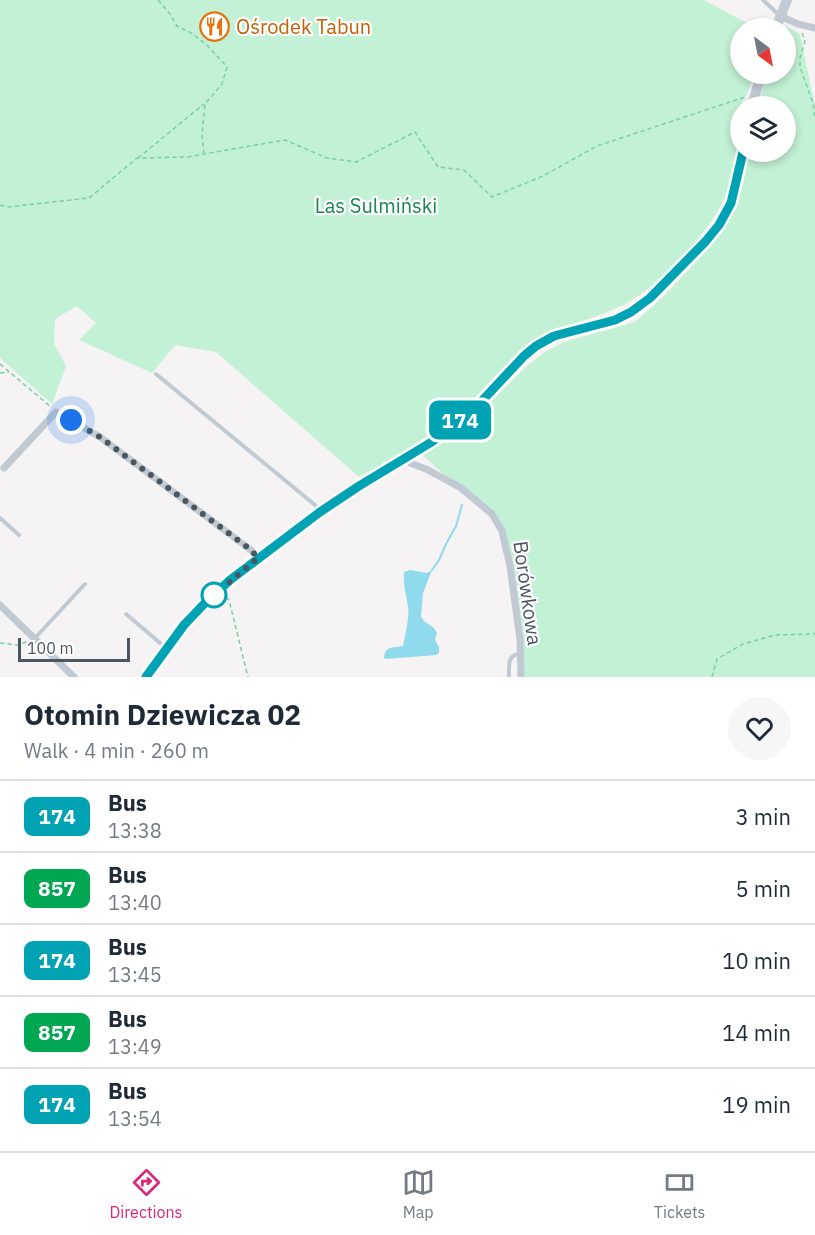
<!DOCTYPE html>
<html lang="en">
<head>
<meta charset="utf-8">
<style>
	body { margin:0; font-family:"IBM Plex Sans",sans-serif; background:#f6f6f7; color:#1f2937; height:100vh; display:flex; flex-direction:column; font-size:22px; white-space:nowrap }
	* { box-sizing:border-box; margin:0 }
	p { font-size:20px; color:#747a83 }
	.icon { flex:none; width:33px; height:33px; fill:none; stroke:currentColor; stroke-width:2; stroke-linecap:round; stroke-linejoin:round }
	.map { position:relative; height:677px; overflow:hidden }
	.sheet { display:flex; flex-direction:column; background:#fff; flex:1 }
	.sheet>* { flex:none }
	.badge { padding:0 12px; border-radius:9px; font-size:21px; line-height:39px }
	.needle { width:39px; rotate:148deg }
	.fabs { position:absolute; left:730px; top:18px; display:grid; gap:12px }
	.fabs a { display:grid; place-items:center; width:66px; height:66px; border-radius:50%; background:#fff; box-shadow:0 3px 9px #0003; font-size:30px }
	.scale { position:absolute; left:18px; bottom:15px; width:112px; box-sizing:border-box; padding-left:6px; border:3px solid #4a5661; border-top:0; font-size:16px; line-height:21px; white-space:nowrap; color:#4a5661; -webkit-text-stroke:4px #fff; paint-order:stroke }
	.you { position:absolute; width:30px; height:30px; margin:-15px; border:4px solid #fff; border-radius:50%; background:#1a73e8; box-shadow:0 0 0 9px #1a73e833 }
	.map>.badge { position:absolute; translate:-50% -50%; box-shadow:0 0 0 3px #fff }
	.round { display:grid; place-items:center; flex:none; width:63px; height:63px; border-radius:32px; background:#f6f6f7 }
	.overview { display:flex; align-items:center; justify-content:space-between; height:102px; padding:0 24px }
	h1 { font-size:28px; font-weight:800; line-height:45px }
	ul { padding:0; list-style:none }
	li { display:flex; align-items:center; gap:18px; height:72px; padding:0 24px; border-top:2px solid #e0e1e3 }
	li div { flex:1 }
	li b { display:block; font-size:22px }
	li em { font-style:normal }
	li .badge { min-width:66px; font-weight:700; text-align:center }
	.dock { display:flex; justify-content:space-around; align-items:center; height:84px; border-top:2px solid #e0e1e3; background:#fff; font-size:16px; color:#747a83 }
	.dock a { display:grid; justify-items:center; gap:3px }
	.dock .selected { color:#db2777 }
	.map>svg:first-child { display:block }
</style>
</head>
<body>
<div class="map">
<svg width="815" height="677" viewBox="0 0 815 677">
	<rect width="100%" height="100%" fill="#f5f3f3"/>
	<path fill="#c3f1d5" d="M0 0H704L756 28H741V74H754C752 79 751 85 748 91 746 96 742 101 741 107 740 114 742 122 741 129 738 150 733 171 727 191 716 227 658 287 625 304 606 314 585 320 566 326 553 331 540 335 529 343 504 363 485 389 462 411 433 439 394 458 359 477L216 352 175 345 152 373 79 340 96 323 77 306 55 319 54 344 66 366 52 404 0 358Z
		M787 27 800 34 815 106V677H523L514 571 493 511 443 474 421 453 469 423 526 367 545 352 564 342 635 322 662 298 710 247 733 212 743 185 749 152H786V106H759L766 74H786V28H783Z"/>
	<path fill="#90daee" d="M410 570 427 573 432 570 423 593 421 617 424 621 434 628 437 633 435 640 439 647V653L436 655 385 659 384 657C386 645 394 648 403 646 405 635 410 617 408 606 406 594 403 585 404 572Z"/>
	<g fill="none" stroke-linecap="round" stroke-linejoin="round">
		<path stroke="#90daee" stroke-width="2" d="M432 570 439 560 446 544 456 526 462 505"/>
		<path stroke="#7ad0a6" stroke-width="1.5" stroke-dasharray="4.5 3" stroke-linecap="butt" d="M158 0 170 14 177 26 191 33 207 45 227 67 222 84 205 104 202 135 204 153
			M802 33 805 41 800 58V67L813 103 815 119
			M138 158 204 104
			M0 205 7 207 89 198 137 158 187 157 285 140 327 158 356 162 415 132 438 167 464 170 492 197 543 176 597 146 745 97
			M0 364 51 407
			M0 373 9 372
			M226 597 229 600 248 677
			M0 643 18 645 28 641
			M712 677 717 659 743 644 775 635 815 634"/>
		<path stroke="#c1cad2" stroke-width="4" d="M763 0 780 16
			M156 374 315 505 320 511
			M0 518 19 535
			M126 614 166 648
			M35 638 85 584
			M509 677C509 667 507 654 520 654"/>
		<path stroke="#c1cad2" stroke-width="7" d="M780 16 798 24 815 28
			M405 457 410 463 426 469 461 488 492 514 502 531 510 566 520 640 521 677
			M4 468 56 412 100 437 251 550 258 558
			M0 605 74 677"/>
		<path stroke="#c1cbd6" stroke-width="10" d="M776 28 787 0
			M752 106 761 74
			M146 677 193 615 230 581 320 512 359 486 430 443 451 428 480 403 524 355 536 346 554 336 615 320 631 312 650 298 694 254 719 226 731 203 743 152"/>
	</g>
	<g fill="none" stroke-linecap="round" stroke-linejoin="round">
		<defs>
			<path id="line" d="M146 677 184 625 204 604 230 580 320 512 359 486 430 443 451 428 480 403 524 356 536 346 554 336 615 320 631 312 650 298 705 242 719 225 731 203 743 152"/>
		</defs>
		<use href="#line" stroke="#fff" stroke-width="14"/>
		<use href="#line" stroke="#00a3b4" stroke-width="9"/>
		<path stroke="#4a5661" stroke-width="6" stroke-dasharray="0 10.8" d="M71 420 100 437 251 550 258 558 214 595"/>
	</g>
	<defs>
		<symbol id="restaurant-ring" viewBox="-11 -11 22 22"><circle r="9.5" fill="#fff" stroke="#e8710a" stroke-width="1.5"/><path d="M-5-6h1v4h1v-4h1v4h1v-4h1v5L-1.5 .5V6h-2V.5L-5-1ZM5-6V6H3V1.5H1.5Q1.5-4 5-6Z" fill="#e8710a"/></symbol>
	</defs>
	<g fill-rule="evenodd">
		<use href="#restaurant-ring" x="198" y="10" width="33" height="33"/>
	</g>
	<circle fill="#fff" stroke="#00a3b4" stroke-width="3" cx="214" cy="595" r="12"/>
	<g text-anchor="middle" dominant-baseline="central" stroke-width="4.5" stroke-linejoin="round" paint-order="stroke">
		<g font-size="20" fill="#c56008" stroke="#fff" text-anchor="start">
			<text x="236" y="26">Ośrodek Tabun</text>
		</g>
		<g font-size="20" fill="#17864f" stroke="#fff">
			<text x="376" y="205">Las Sulmiński</text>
		</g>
		<g font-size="20" fill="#4a5661" stroke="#fff">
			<text transform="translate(528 593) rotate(82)">Borówkowa</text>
		</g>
	</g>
</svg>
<div class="fabs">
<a><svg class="needle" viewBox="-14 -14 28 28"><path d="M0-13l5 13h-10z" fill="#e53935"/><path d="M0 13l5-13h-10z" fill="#747a83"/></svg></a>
<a><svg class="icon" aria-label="layers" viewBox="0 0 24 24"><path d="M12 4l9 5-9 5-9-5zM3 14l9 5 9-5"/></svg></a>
</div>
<div class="scale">100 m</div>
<div class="you" style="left:71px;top:420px"></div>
<b class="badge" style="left:460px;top:420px;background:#00a3b4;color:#fff">174</b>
</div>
<section class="sheet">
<div class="overview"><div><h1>Otomin Dziewicza 02</h1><p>Walk · 4 min · 260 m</p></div><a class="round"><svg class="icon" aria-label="heart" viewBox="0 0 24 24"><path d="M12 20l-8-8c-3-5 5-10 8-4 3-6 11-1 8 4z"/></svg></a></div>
<ul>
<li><span class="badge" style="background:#00a3b4;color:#fff">174</span><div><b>Bus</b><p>13:38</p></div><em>3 min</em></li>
<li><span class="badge" style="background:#00a651;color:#fff">857</span><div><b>Bus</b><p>13:40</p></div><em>5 min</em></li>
<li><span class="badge" style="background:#00a3b4;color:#fff">174</span><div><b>Bus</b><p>13:45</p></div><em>10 min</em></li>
<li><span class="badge" style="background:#00a651;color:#fff">857</span><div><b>Bus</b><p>13:49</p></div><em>14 min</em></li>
<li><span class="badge" style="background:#00a3b4;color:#fff">174</span><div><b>Bus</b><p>13:54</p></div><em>19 min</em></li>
</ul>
</section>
<nav class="dock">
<a class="selected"><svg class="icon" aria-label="directions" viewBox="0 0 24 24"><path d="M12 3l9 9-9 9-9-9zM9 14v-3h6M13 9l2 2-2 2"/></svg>Directions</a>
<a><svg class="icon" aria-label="map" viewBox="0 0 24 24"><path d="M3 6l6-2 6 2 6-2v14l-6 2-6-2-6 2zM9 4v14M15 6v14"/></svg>Map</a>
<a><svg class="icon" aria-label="tickets" viewBox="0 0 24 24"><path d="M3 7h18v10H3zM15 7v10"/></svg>Tickets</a>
</nav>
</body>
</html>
